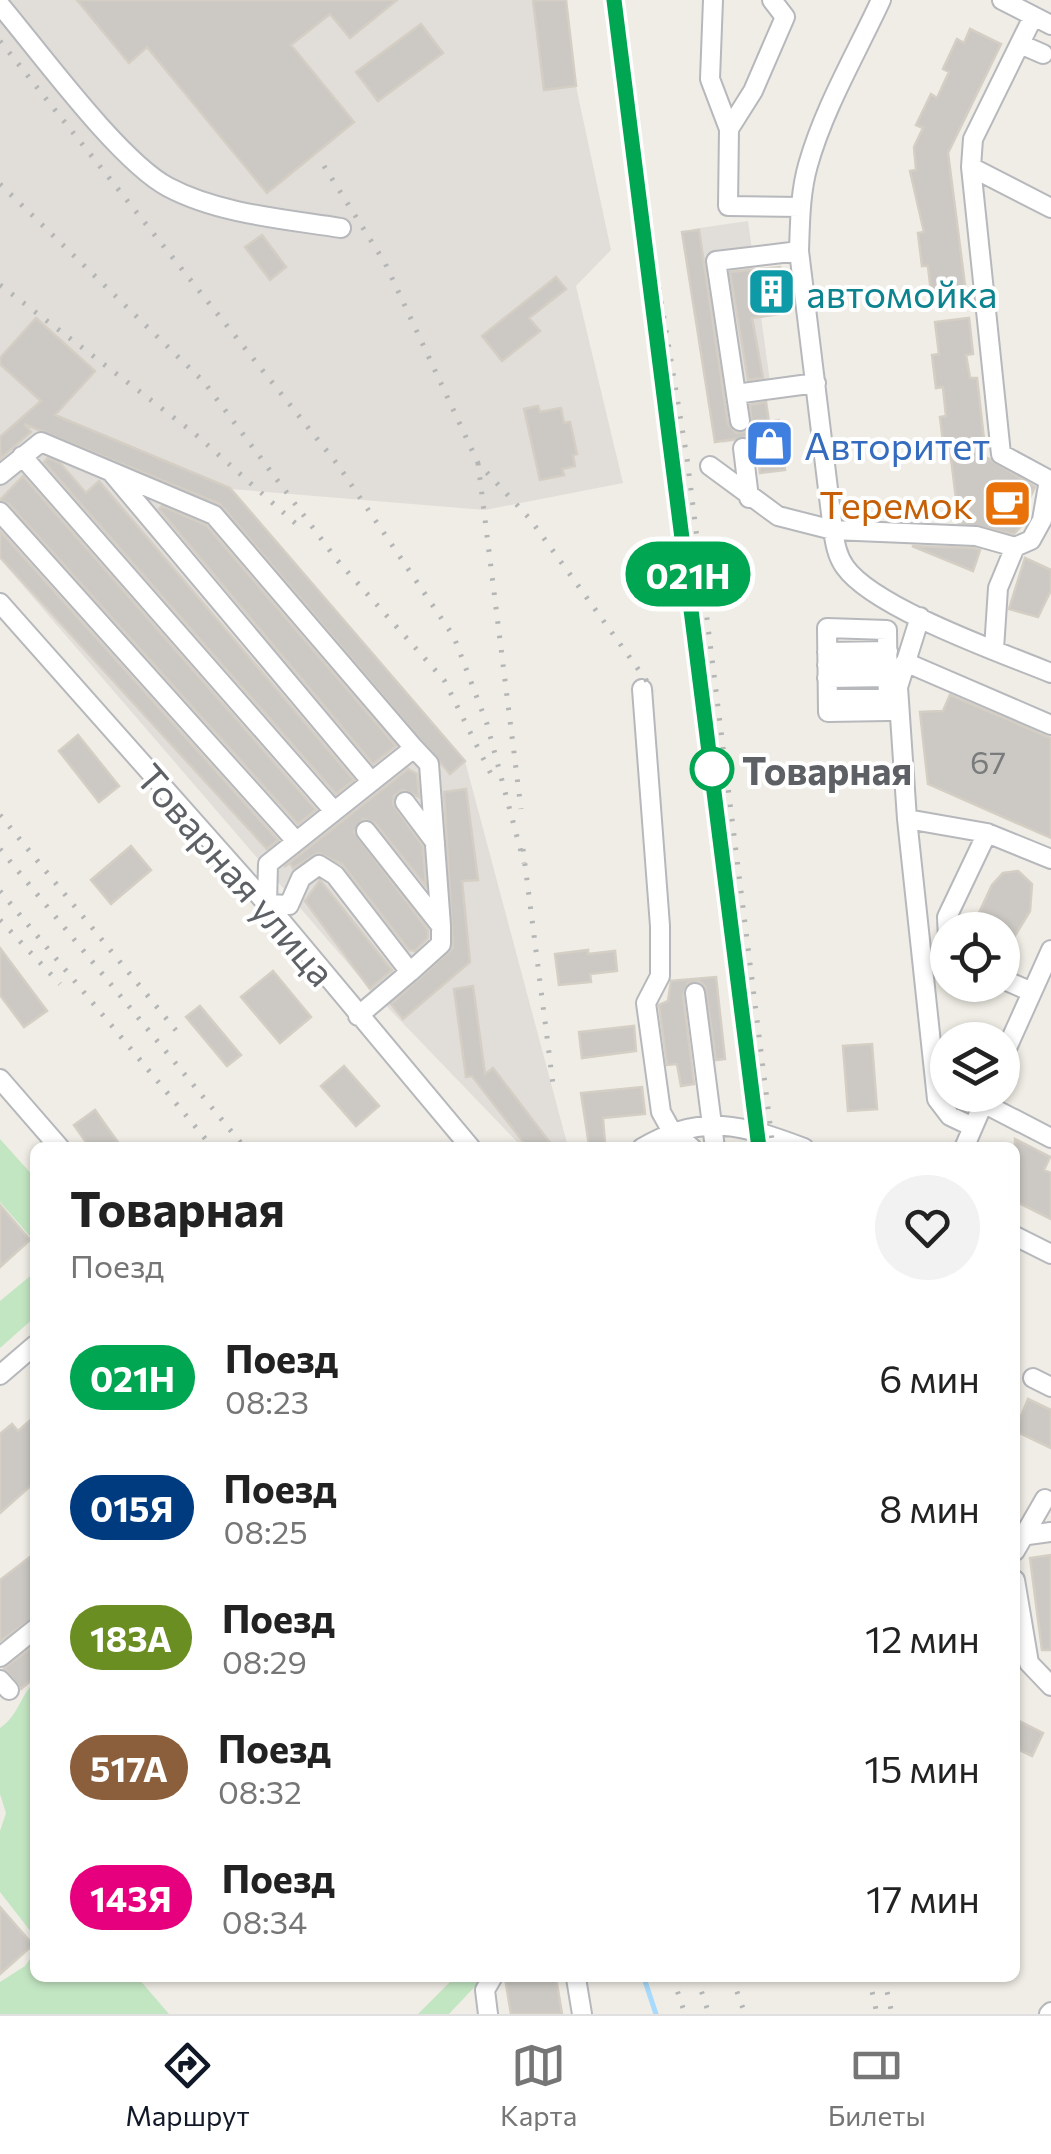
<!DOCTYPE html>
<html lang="ru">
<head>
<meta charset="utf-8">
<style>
	body { margin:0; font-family:Commissioner,sans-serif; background:#f2f2f2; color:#222; height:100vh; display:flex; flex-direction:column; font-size:38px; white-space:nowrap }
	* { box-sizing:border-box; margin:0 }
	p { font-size:32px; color:#767676 }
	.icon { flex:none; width:55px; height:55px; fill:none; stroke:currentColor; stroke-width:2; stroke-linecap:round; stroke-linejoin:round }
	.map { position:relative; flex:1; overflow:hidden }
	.details { position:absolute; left:30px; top:1142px; width:990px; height:840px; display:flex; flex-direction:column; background:#fff; border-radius:15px; box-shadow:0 2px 8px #0004 }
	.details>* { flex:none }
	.badge { padding:0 20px; border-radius:32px; font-size:35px; line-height:65px }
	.tools { position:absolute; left:930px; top:912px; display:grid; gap:20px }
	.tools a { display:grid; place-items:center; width:90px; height:90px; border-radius:50%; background:#fff; box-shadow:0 2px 8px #0004; font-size:50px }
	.map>.badge { position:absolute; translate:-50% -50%; box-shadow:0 0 0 5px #fff }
	.round { display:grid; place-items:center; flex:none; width:105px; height:105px; border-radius:52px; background:#f2f2f2 }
	.head { display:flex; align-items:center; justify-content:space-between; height:170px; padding:0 40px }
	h1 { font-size:48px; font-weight:700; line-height:75px }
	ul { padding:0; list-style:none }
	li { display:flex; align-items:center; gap:30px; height:130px; padding:0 40px }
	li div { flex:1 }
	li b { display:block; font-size:38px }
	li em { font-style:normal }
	li .badge { min-width:110px; font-weight:700; text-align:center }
	.menu { display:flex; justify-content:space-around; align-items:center; height:140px; border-top:2px solid #e0e0e0; background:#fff; font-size:28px; color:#767676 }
	.menu a { display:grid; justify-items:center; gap:5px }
	.menu .selected { color:#111827 }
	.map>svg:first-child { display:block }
</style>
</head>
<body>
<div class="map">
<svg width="1051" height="2014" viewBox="0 0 1051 2014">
	<rect width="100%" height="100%" fill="#efede5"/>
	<path fill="#e1ded9" d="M0 0H566L576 86 611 250 576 286 623 483 485 510 231 489 465 761 568 1147H522L370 989 0 559Z
		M748 221 770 382 755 384 760 420 739 423 741 440 723 443 693 229Z"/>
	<path fill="#c3e6c2" d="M0 1139 35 1178V1242L0 1202Z
		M35 1272V1317L0 1348V1301Z
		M35 1682V1937L0 1892V1831L6 1813 0 1794V1728C19 1715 19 1697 35 1682Z
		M35 1952V1978H138L169 2014H0V1982L25 1966Z
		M454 1978H483L449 2014H418Z"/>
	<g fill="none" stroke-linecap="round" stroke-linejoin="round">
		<path stroke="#a7dafd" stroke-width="5" d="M644 1978 656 2014"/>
	</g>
	<path fill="#ccc9c4" stroke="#d4cec4" stroke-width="2.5" d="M77 0H397L350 38 330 14 291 45 354 122 267 193 147 47 129 63Z
		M533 0H566L576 86 544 90Z
		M421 24 443 53 378 101 356 72Z
		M970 29 1001 44 948 153 966 293 932 301 928 266H922L918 233 924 232 910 171 916 170 914 147 923 128 916 125 931 94 937 98 949 72 943 69 957 39 964 43Z
		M699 230 728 424 736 433 747 431 752 425 750 405 766 402 769 422 779 420 785 470 760 473 756 436 715 442 682 232Z
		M262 235 286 267 270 280 245 247Z
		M780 267 787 313 752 318 763 378 748 380 730 272Z
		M556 277 566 289 529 318 540 331 502 361 482 336Z
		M36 318 95 371 55 415 230 488 465 761 450 774 220 504 24 424 31 432 0 459V437L41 401 0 364V358Z
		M969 318 973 354 966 355 970 378H977L986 457 1035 487 1023 513 1030 516 1014 534 959 523 950 450H944L940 417 946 416 943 387 936 388 932 355 939 354 935 322Z
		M538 406 540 412 561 408 564 423 570 422 577 454 573 455 575 466 562 469 564 475 540 480 524 409Z
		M48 458 60 463 86 493 99 481 354 780 336 794 44 462Z
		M23 476 316 810 298 824 9 504 0 500Z
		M162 506 206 525 396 746 373 764 159 509Z
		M0 531 278 840 267 849 0 557Z
		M912 546 974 548 980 550 973 571Z
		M1025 558 1051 570V590L1038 617 1009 609Z
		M950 695 1051 738V838L928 784 920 712 943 711Z
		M78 735 119 786 99 802 59 751Z
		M408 769 417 774 419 797 403 790 394 796 393 804 423 846 426 886 375 823 363 819 354 832 428 930V938L415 951 409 950 342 864 318 853 293 868 290 863 284 867Z
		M466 789 478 880 462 881 470 962 403 1019 391 1004 453 948 444 792Z
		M131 846 151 870 111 904 91 880Z
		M1018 871 1032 884 1030 911 1002 957V930H971L992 885 1003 873Z
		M320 880 392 970 370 989 305 901Z
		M0 948 47 1011 24 1027 0 995Z
		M588 950V954L615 951 617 971 590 974 591 982 559 985 555 954Z
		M273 971 311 1017 280 1043 241 997Z
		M716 977 725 1059 716 1060 705 986 699 981 688 983 683 995 694 1084 681 1086 677 1064 667 1065 659 1005 668 1001 671 981Z
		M473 986 485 1074 493 1068 554 1148H528L472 1076 466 1077 454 989Z
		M200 1006 241 1055 227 1066 186 1017Z
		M634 1026 636 1051 582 1058 579 1032Z
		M872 1044 877 1109 848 1111 843 1046Z
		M344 1066 379 1106 356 1126 321 1086Z
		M642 1087 645 1114 603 1118 605 1144 589 1145 581 1093Z
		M95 1110 122 1148H90L74 1125Z
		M1015 1139 1050 1157 1044 1170 1051 1173V1219L1015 1201Z
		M0 1205 30 1240 0 1267Z
		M1028 1399 1051 1410V1448L1015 1431Z
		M35 1416V1482L0 1513V1434L12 1424 18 1431Z
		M35 1553V1617L0 1641V1580Z
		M1051 1555V1650H1042L1030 1558Z
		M35 1645V1677L21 1689 4 1668Z
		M1015 1719 1043 1733 1032 1756 1015 1748Z
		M0 1907 33 1945 0 1974Z
		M505 1978H556L562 2014H511Z"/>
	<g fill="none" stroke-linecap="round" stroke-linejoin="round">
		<defs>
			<path id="minor" d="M713 0 710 79 729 129 728 206 801 207
				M881 0C856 54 824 108 808 165 800 193 800 223 799 251L833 530 976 536 1015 547 1031 540 1042 520 1049 480 1001 454 971 167 1051 208
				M1002 0 1051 25
				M0 5C39 51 119 161 168 187 219 214 284 219 341 228
				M1020 44 1043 54
				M729 129 753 91 785 17 772 0
				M971 167 973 139 1033 17
				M736 394 816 383
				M740 421 716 261 799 251
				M743 448 749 498
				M22 456 334 811
				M710 466 778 516 833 530C835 543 837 556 845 567 874 608 1002 653 1051 673
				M112 473 371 781
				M0 475 41 442 214 515 414 748 268 864 267 904 289 905 301 878 319 865 335 875 410 972 358 1016
				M0 512 296 841
				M0 603 267 904 471 1148
				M920 617 898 687 907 819 937 1099 950 1116 973 1127
				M827 628 887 630 888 711 828 712Z
				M994 649 998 588 1015 547
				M827 652 888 651
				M905 662 1051 725
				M827 665 888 664
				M827 678 888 677
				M642 689 660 926V976L646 1003 661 1112 671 1130 692 1148
				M828 699H888
				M414 748 429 764 441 926
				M405 802 435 842
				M907 819 987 833 1051 859
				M366 831 441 926V944L410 972
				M948 939 947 917 987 833
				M1002 979 1032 992
				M695 993 715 1148
				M1002 1059 1051 950
				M0 1079 60 1148
				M983 1103 1051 1138
				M642 1148C701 1112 743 1125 804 1148
				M964 1148 987 1095
				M1015 1236 1051 1254
				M0 1375 35 1345
				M1033 1378 1051 1387
				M1028 1535 1051 1532
				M1015 1551 1045 1499
				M1015 1580 1029 1663 1051 1686
				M0 1657 35 1629
				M0 1680 9 1690
				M576 1978 582 2014
				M488 2014 485 1990 492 1978
				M1049 2014 1051 2012"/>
		</defs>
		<use href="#minor" stroke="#b6b8bc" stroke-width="22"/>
		<use href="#minor" stroke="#fff" stroke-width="18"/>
		<path stroke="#b4b5b5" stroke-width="5" stroke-dasharray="2.5 12" stroke-linecap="butt" d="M621 0 650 233 687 458 773 1148
			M0 41 338 465 454 637 487 724 524 863
			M324 166 385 263 478 463 530 519 654 691
			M0 184 204 382 337 560 444 680 491 774
			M0 285 194 433 303 530
			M478 463 521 809
			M0 815 183 1039
			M0 849 245 1148
			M523 849 554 1092
			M0 891 213 1148
			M0 920 60 984
			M673 1978 685 2014
			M697 1978 709 2014
			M732 1978 745 2014
			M869 1978 877 2014
			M884 1978 892 2014"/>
	</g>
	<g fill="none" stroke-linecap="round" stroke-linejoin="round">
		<defs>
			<path id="line" d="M614 0 759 1148"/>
		</defs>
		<use href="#line" stroke="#fff" stroke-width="22"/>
		<use href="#line" stroke="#00a651" stroke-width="15"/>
	</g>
	<defs>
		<symbol id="building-square" viewBox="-11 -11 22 22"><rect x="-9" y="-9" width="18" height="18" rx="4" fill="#0f9aa8" stroke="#fff"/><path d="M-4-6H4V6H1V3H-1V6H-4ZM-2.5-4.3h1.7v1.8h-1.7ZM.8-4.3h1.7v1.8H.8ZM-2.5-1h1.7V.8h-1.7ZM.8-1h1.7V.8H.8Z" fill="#fff"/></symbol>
		<symbol id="shop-square" viewBox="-11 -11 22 22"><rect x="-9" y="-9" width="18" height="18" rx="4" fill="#3f7fe0" stroke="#fff"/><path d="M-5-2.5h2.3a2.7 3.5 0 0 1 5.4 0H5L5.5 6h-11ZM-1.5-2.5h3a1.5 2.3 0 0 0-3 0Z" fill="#fff"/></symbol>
		<symbol id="cafe-square" viewBox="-11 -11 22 22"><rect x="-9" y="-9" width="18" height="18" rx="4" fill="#e8710a" stroke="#fff"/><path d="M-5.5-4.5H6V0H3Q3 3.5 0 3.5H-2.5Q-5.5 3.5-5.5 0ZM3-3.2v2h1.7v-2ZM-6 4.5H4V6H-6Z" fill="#fff"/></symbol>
	</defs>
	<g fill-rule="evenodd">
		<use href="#building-square" x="744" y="264" width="55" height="55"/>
		<use href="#shop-square" x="742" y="416" width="55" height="55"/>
		<use href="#cafe-square" x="980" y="476" width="55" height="55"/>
	</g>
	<circle fill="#fff" stroke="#00a651" stroke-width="5" cx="712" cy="769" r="20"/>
	<g text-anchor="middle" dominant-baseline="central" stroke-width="8" stroke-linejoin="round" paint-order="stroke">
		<g font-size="32" fill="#797b7d">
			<text x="988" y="761">67</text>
		</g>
		<g font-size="38" fill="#0d838f" stroke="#fff" text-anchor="start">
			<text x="806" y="292">автомойка</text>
		</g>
		<g font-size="38" fill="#366cbe" stroke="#fff" text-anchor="start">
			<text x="804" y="444">Авторитет</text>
		</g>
		<g font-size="38" fill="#c56008" stroke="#fff" text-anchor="end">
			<text x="973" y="503">Теремок</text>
		</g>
		<g font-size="38" font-weight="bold" fill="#5d6165" stroke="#fff" text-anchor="start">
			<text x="742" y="769">Товарная</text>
		</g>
		<g font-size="38" fill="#5d6165" stroke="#fff">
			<text transform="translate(237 874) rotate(49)">Товарная улица</text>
		</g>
	</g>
</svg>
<div class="tools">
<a><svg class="icon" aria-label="locate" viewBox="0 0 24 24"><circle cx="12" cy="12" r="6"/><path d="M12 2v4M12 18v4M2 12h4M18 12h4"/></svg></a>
<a><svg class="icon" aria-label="layers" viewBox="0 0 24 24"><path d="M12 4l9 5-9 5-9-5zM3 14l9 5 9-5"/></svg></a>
</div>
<b class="badge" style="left:688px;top:574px;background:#00a651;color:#fff">021Н</b>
<section class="details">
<div class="head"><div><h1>Товарная</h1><p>Поезд</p></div><a class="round"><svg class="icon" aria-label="heart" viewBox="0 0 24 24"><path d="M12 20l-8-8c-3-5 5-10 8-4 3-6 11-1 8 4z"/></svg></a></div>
<ul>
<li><span class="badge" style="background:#00a651;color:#fff">021Н</span><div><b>Поезд</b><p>08:23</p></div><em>6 мин</em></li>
<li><span class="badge" style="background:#003b80;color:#fff">015Я</span><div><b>Поезд</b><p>08:25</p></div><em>8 мин</em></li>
<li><span class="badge" style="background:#6b8e23;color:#fff">183А</span><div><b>Поезд</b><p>08:29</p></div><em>12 мин</em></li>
<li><span class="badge" style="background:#8b5e3c;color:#fff">517А</span><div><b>Поезд</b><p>08:32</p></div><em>15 мин</em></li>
<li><span class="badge" style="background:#e6007e;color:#fff">143Я</span><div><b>Поезд</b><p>08:34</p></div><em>17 мин</em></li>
</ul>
</section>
</div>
<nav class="menu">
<a class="selected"><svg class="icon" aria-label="directions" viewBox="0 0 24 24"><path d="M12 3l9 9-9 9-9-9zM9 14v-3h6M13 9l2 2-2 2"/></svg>Маршрут</a>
<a><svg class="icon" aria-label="map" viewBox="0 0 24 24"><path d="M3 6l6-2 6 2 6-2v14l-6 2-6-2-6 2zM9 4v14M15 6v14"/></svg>Карта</a>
<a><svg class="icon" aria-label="tickets" viewBox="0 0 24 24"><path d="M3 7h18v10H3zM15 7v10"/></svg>Билеты</a>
</nav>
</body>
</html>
